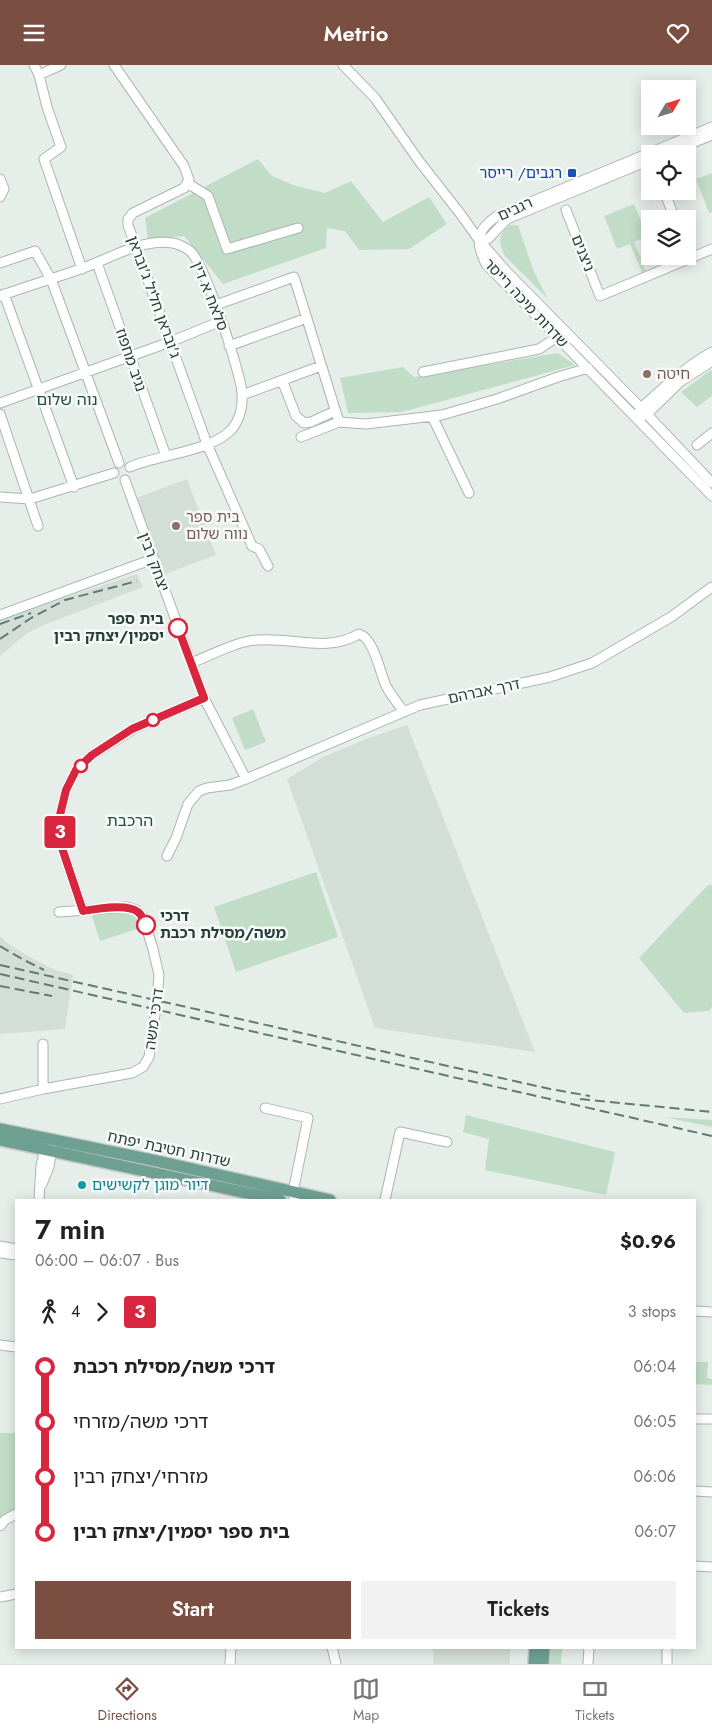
<!DOCTYPE html>
<html lang="en">
<head>
<meta charset="utf-8">
<style>
	body { margin:0; font-family:Jost,"Noto Sans Hebrew",sans-serif; background:#f2f2f2; color:#222; height:100vh; display:flex; flex-direction:column; font-size:19px; white-space:nowrap }
	* { box-sizing:border-box; margin:0 }
	p { font-size:16px; color:#767676 }
	.icon { flex:none; width:28px; height:28px; fill:none; stroke:currentColor; stroke-width:2; stroke-linecap:round; stroke-linejoin:round }
	.map { position:relative; flex:1; overflow:hidden }
	.panel { position:absolute; left:15px; top:1134px; width:681px; height:450px; display:flex; flex-direction:column; background:#fff; border-radius:0px; box-shadow:0 2px 12px #0003 }
	.panel>* { flex:none }
	.badge { padding:0 10px; border-radius:4px; font-size:18px; line-height:32px }
	.needle { width:32px; rotate:52deg }
	.tools { position:absolute; left:641px; top:15px; display:grid; gap:10px }
	.tools a { display:grid; place-items:center; width:55px; height:55px; border-radius:0px; background:#fff; box-shadow:0 2px 12px #0003; font-size:25px }
	.map>.badge { position:absolute; translate:-50% -50%; box-shadow:0 0 0 2px #fff }
	.legs { display:flex; align-items:center; gap:8px; height:55px; padding:0 20px; font-size:16px }
	.legs p { margin-inline-start:auto }
	.overview { display:flex; align-items:center; justify-content:space-between; height:85px; padding:0 20px }
	h1 { font-size:28px; font-weight:600; line-height:38px }
	.action { display:flex; gap:10px; margin-top:auto; padding:10px 20px }
	.action a { flex:1; height:58px; border-radius:0px; background:#7b4e42; color:#fff; font-size:20px; font-weight:600; line-height:58px; text-align:center }
	.action a+a { background:#f2f2f2; color:#222 }
	ul { padding:0 20px; list-style:none }
	li { display:flex; align-items:center; gap:18px; height:55px; font-size:19px }
	li i { display:grid; place-items:center; width:8px; height:100%; margin:0 6px; background:currentColor }
	li i::after { content:''; width:12px; height:12px; margin:-6px; border:4px solid; border-radius:50%; background:#fff }
	li p { margin-inline-start:auto }
	li:first-child i { background:linear-gradient(#0000 50%,currentColor 0) }
	li:last-child i { background:linear-gradient(currentColor 50%,#0000 0) }
	header { display:flex; justify-content:space-between; align-items:center; height:65px; padding:0 20px; background:#7b4e42; color:#fff; font-size:22px; font-weight:600 }
	.dock { display:flex; justify-content:space-around; align-items:center; height:70px; border-top:1px solid #e0e0e0; background:#fff; font-size:14px; color:#767676 }
	.dock a { display:grid; justify-items:center; gap:2px }
	.dock .on { color:#7b4e42 }
	.map>svg:first-child { display:block }
</style>
</head>
<body>
<header><svg class="icon" aria-label="menu" viewBox="0 0 24 24"><path d="M4 6h16M4 12h16M4 18h16"/></svg>Metrio<svg class="icon" aria-label="heart" viewBox="0 0 24 24"><path d="M12 20l-8-8c-3-5 5-10 8-4 3-6 11-1 8 4z"/></svg></header>
<div class="map">
<svg width="712" height="1599" viewBox="0 0 712 1599">
	<rect width="100%" height="100%" fill="#e6eeea"/>
	<path fill="#d4ded9" d="M187 414 216 490 165 509 136 433Z
		M137 509 143 522 44 560 27 568 0 591V554Z
		M407 660 535 987 375 963 287 714 323 692 371 672Z
		M0 871 6 877 28 891 55 905 73 910 65 964 0 969Z
		M433 1583H510V1599H433Z"/>
	<path fill="#c1ddc7" d="M258 94 272 111 296 121 325 128 351 116 383 157 429 132 447 159 409 184 359 185 345 166 327 163 326 183 223 219 184 171 148 174 145 153Z
		M712 108V147L709 148 696 114Z
		M634 139 647 171 634 177 646 206 642 207 630 179 617 184 604 151Z
		M510 160H518L534 207 548 234 505 191C498 178 498 169 510 160Z
		M558 288 575 300 402 347 348 348 340 313 403 302 414 312Z
		M711 305 712 307V331L697 342 681 327Z
		M253 644 266 677 245 685 232 653Z
		M316 807 338 872 236 907 214 842Z
		M708 820H712V941L709 946 684 948 639 893Z
		M132 843 146 861 100 876 90 845Z
		M466 1050 615 1087 606 1130 485 1105 489 1074 463 1067Z
		M665 1052 712 1055V1062Z
		M695 1297H708L707 1313 712 1314V1320L695 1319Z
		M0 1368H16V1443L0 1455Z
		M551 1583H562L561 1599H550Z"/>
	<g fill="none" stroke-linecap="round" stroke-linejoin="round">
		<defs>
			<path id="minor" d="M34 0 39 10 47 42 61 82 44 94 82 204
				M114 0 184 101 189 115 184 123 133 148 128 154V160L207 379 252 481 259 484 268 501
				M343 0 375 33 419 96 462 151 479 175 507 207 641 343 712 418
				M39 10 61 0
				M712 62 497 151C476 165 475 177 486 199L712 431
				M665 89 712 70
				M0 114 4 124 0 132
				M187 118 208 131 227 184 298 163
				M664 126 675 154
				M566 145 600 231 712 184
				M479 175 488 174 507 154 650 95
				M0 198 35 186 51 214 119 398
				M97 198 166 391
				M4 229 74 422
				M0 231C27 221 56 213 83 203 111 193 142 173 173 178 178 179 187 183 190 186 204 197 241 308 242 328 243 340 240 354 232 364 213 386 157 390 130 402
				M216 240 294 212 339 357
				M229 281 307 253
				M423 307 539 284 557 272
				M282 315 296 351 304 358 311 357 335 346
				M242 330 321 301
				M0 338 170 277 221 256
				M639 347 641 343C664 322 685 302 712 287
				M0 349 38 461
				M432 351 469 428
				M642 351 647 349 680 317 712 296
				M301 372 339 357 366 359 442 350 497 334 558 312 588 303
				M697 380 712 368
				M125 415 204 633 246 714
				M0 432 30 434 114 408
				M0 550 153 494
				M191 598C212 590 234 577 257 575 293 572 326 588 359 569 374 573 380 608 386 621 391 630 398 639 404 647
				M167 791 176 773 188 739 199 726 207 723 230 720 246 714 420 640 550 612 592 598 671 552 712 522
				M83 846 61 780 59 754 66 725 76 705 92 690 133 664 204 633
				M43 979V1024
				M0 1034 43 1024 132 1008 143 1002 149 992 157 935 159 910 153 884 143 852 136 845 127 842 59 847
				M265 1043 308 1053 293 1127 294 1135
				M42 1119 49 1102 52 1082
				M39 1135 41 1100 45 1084
				M385 1135 400 1067 447 1077
				M0 1181 16 1184
				M0 1188 16 1190
				M695 1246 712 1247
				M0 1280 16 1282
				M695 1354H712
				M695 1426 712 1427
				M0 1461 5 1455 16 1449
				M695 1501 712 1502
				M0 1532 16 1529
				M332 1582 336 1599
				M230 1599 231 1582
				M588 1599 589 1582
				M667 1599V1582"/>
			<path id="major" d="M0 1064 152 1095 330 1135
				M0 1075 280 1135
				M534 1599 535 1582
				M543 1599 544 1582"/>
		</defs>
		<use href="#minor" stroke="#a9b6b1" stroke-width="11"/>
		<use href="#major" stroke="#c2c9c7" stroke-width="14"/>
		<use href="#minor" stroke="#fff" stroke-width="9"/>
		<use href="#major" stroke="#6ea091" stroke-width="11"/>
		<path stroke="#617a72" stroke-width="2" stroke-dasharray="10 5" stroke-linecap="butt" d="M0 559 31 548
			M0 574 31 553 65 535 137 516
			M0 881 22 894 44 905
			M0 900 550 1024 590 1031
			M0 909 712 1071
			M0 921 52 931
			M580 1034 712 1047"/>
	</g>
	<g fill="none" stroke-linecap="round" stroke-linejoin="round">
		<defs>
			<path id="line-1" d="M146 860C144 855 142 850 138 847 127 838 96 844 83 846L61 780 59 754 66 725 76 705 92 690 132 664 204 633 178 563"/>
		</defs>
		<use href="#line-1" stroke="#fff" stroke-width="11"/>
		<use href="#line-1" stroke="#d7263d" stroke-width="8"/>
	</g>
	<rect fill="#1a4fb4" stroke="#f7faf8" stroke-width="2" x="567" y="103" width="10" height="10" rx="2.5"/>
	<g fill="#8d6e63" stroke="#f7faf8" stroke-width="2">
		<circle cx="647" cy="309" r="5"/>
		<circle cx="176" cy="461" r="5"/>
	</g>
	<g fill="#fff" stroke="#d7263d" stroke-width="2.5">
		<circle cx="178" cy="563" r="9"/>
		<circle cx="153" cy="655" r="6"/>
		<circle cx="81" cy="701" r="6"/>
		<circle cx="146" cy="860" r="9"/>
	</g>
	<circle fill="#0f9aa8" stroke="#f7faf8" stroke-width="2" cx="82" cy="1120" r="5"/>
	<g text-anchor="middle" dominant-baseline="central" stroke-width="5" stroke-linejoin="round" paint-order="stroke">
		<g font-size="15" fill="#164399" stroke="#f7faf8" text-anchor="end">
			<text x="562" y="108">רגבים/ רייסר</text>
		</g>
		<g font-size="15" fill="#263f37" stroke="#f7faf8">
			<text transform="translate(515 144) rotate(-24)">רגבים</text>
			<text transform="translate(583 188) rotate(68)">ניצנים</text>
			<text transform="translate(210 231) rotate(68)">סלאח א דין</text>
			<text transform="translate(154 232) rotate(70)">ג'ובראן חליל ג'ובראן</text>
			<text transform="translate(526 238) rotate(47)">שדרות מיכה רייסר</text>
			<text transform="translate(131 295) rotate(71)">נגיב מחפוז</text>
			<text transform="translate(154 497) rotate(70)">יצחק רבין</text>
			<text transform="translate(484 626) rotate(-12)">דרך אברהם</text>
			<text transform="translate(154 954) rotate(-82)">דרכי משה</text>
			<text transform="translate(169 1084) rotate(12)">שדרות חטיבת יפתח</text>
		</g>
		<g font-size="15" fill="#785e54" stroke="#f7faf8" text-anchor="start">
			<text x="657" y="309">חיטה</text>
			<text x="186" y="452">בית ספר<tspan x="186" dy="17">נווה שלום</tspan></text>
		</g>
		<g font-size="15" font-weight="bold" fill="#263f37" stroke="#f7faf8" text-anchor="end">
			<text x="164" y="554">בית ספר<tspan x="164" dy="17">יסמין/יצחק רבין</tspan></text>
			<text x="160" y="851" text-anchor="start">דרכי<tspan x="160" dy="17">משה/מסילת רכבת</tspan></text>
		</g>
		<g font-size="15" fill="#0d838f" stroke="#f7faf8" text-anchor="start">
			<text x="92" y="1120">דיור מוגן לקשישים</text>
		</g>
		<g font-size="16" fill="#235043" stroke="#f7faf8">
			<text x="67" y="334">נוה שלום</text>
			<text x="130" y="755">הרכבת</text>
		</g>
	</g>
</svg>
<div class="tools">
<a><svg class="needle" viewBox="-14 -14 28 28"><path d="M0-13l5 13h-10z" fill="#e53935"/><path d="M0 13l5-13h-10z" fill="#767676"/></svg></a>
<a><svg class="icon" aria-label="locate" viewBox="0 0 24 24"><circle cx="12" cy="12" r="6"/><path d="M12 2v4M12 18v4M2 12h4M18 12h4"/></svg></a>
<a><svg class="icon" aria-label="layers" viewBox="0 0 24 24"><path d="M12 4l9 5-9 5-9-5zM3 14l9 5 9-5"/></svg></a>
</div>
<b class="badge" style="left:60px;top:767px;background:#d7263d;color:#fff">3</b>
<section class="panel">
<div class="overview"><div><h1>7 min</h1><p>06:00 – 06:07 · Bus</p></div><b>$0.96</b></div>
<div class="legs"><svg class="icon" aria-label="walk" viewBox="0 0 24 24"><circle cx="13" cy="4" r="2"/><path d="M13 8l-2 6 4 7M11 14l-3 7M7 12l3-4h3l4 4"/></svg>4<svg class="icon" aria-label="forward" viewBox="0 0 24 24"><path d="M9 5l7 7-7 7"/></svg><b class="badge" style="background:#d7263d;color:#fff">3</b><p>3 stops</p></div>
<ul>
<li><i style="color:#d7263d"></i><b>דרכי משה/מסילת רכבת</b><p>06:04</p></li>
<li><i style="color:#d7263d"></i><span>דרכי משה/מזרחי</span><p>06:05</p></li>
<li><i style="color:#d7263d"></i><span>מזרחי/יצחק רבין</span><p>06:06</p></li>
<li><i style="color:#d7263d"></i><b>בית ספר יסמין/יצחק רבין</b><p>06:07</p></li>
</ul>
<div class="action"><a>Start</a><a>Tickets</a></div>
</section>
</div>
<nav class="dock">
<a class="on"><svg class="icon" aria-label="directions" viewBox="0 0 24 24"><path d="M12 3l9 9-9 9-9-9zM9 14v-3h6M13 9l2 2-2 2"/></svg>Directions</a>
<a><svg class="icon" aria-label="map" viewBox="0 0 24 24"><path d="M3 6l6-2 6 2 6-2v14l-6 2-6-2-6 2zM9 4v14M15 6v14"/></svg>Map</a>
<a><svg class="icon" aria-label="tickets" viewBox="0 0 24 24"><path d="M3 7h18v10H3zM15 7v10"/></svg>Tickets</a>
</nav>
</body>
</html>
